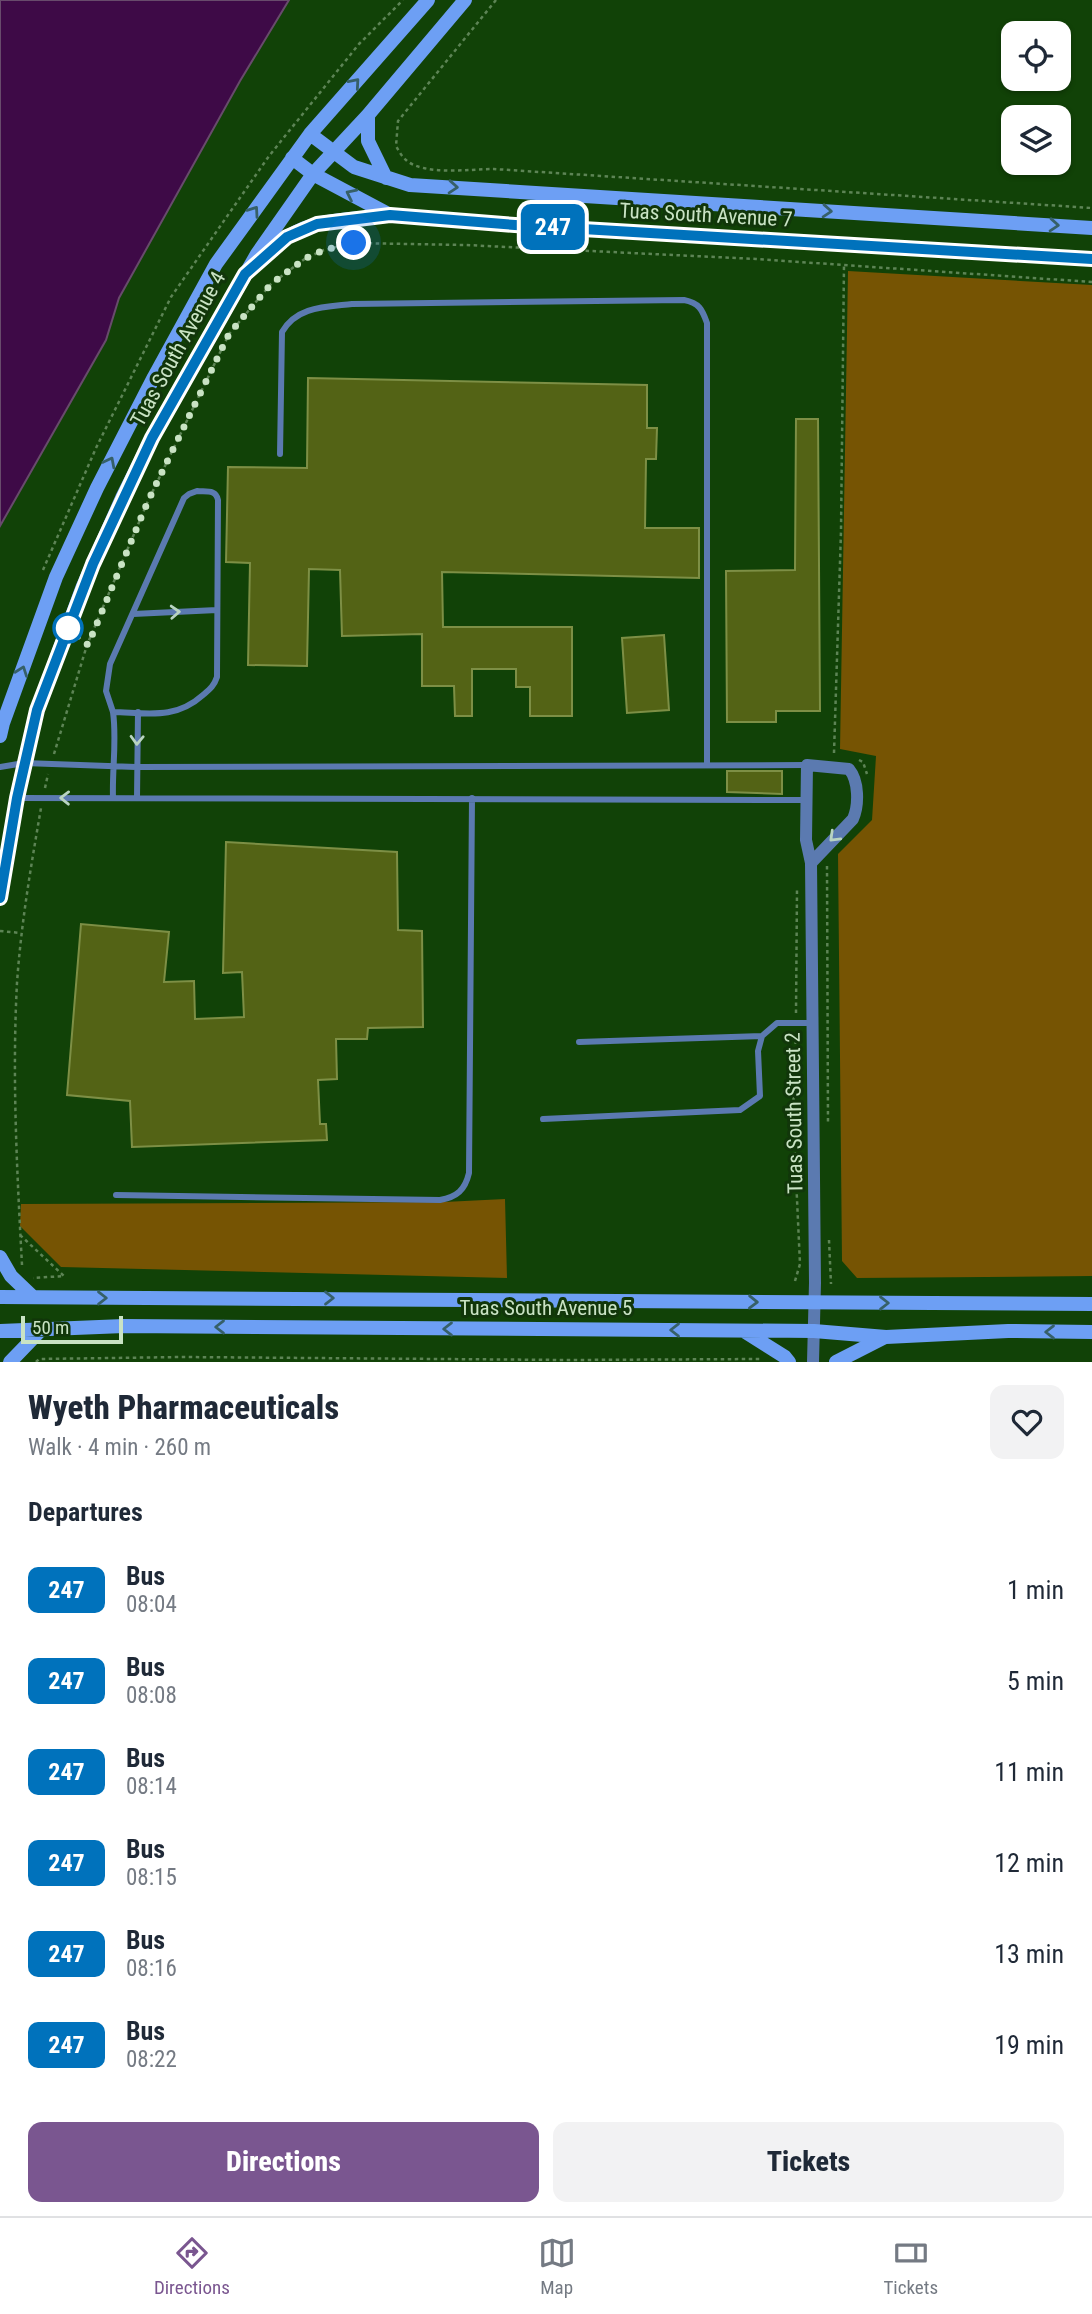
<!DOCTYPE html>
<html lang="en">
<head>
<meta charset="utf-8">
<style>
	body { margin:0; font-family:"Roboto Condensed",sans-serif; background:#f2f2f3; color:#1f2937; height:100vh; display:flex; flex-direction:column; font-size:26px; white-space:nowrap }
	* { box-sizing:border-box; margin:0 }
	p { font-size:23px; color:#747a83 }
	.icon { flex:none; width:38px; height:38px; fill:none; stroke:currentColor; stroke-width:2; stroke-linecap:round; stroke-linejoin:round }
	.map { position:relative; height:1362px; overflow:hidden }
	.details { display:flex; flex-direction:column; background:#fff; flex:1 }
	.details>* { flex:none }
	.badge { padding:0 14px; border-radius:10px; font-size:24px; line-height:46px }
	.controls { position:absolute; left:1001px; top:21px; display:grid; gap:14px }
	.controls a { display:grid; place-items:center; width:70px; height:70px; border-radius:14px; background:#fff; box-shadow:0 2px 5px #0004; font-size:35px }
	.scale { position:absolute; left:21px; bottom:18px; width:102px; box-sizing:border-box; padding-left:7px; border:4px solid #c9e3c4; border-top:0; font-size:19px; line-height:24px; white-space:nowrap; color:#c9e3c4; -webkit-text-stroke:5px #11360a; paint-order:stroke }
	.you { position:absolute; width:35px; height:35px; margin:-18px; border:5px solid #fff; border-radius:50%; background:#1a73e8; box-shadow:0 0 0 10px #1a73e833 }
	.map>.badge { position:absolute; translate:-50% -50%; box-shadow:0 0 0 4px #fff }
	h2 { padding:0 28px; font-size:26px; line-height:63px }
	.round { display:grid; place-items:center; flex:none; width:74px; height:74px; border-radius:14px; background:#f2f2f3 }
	.overview { display:flex; align-items:center; justify-content:space-between; height:119px; padding:0 28px }
	h1 { font-size:33px; font-weight:800; line-height:52px }
	.button { display:flex; gap:14px; margin-top:auto; padding:14px 28px }
	.button a { flex:1; height:80px; border-radius:14px; background:#7a5690; color:#fff; font-size:28px; font-weight:800; line-height:80px; text-align:center }
	.button a+a { background:#f2f2f3; color:#1f2937 }
	ul { padding:0; list-style:none }
	li { display:flex; align-items:center; gap:21px; height:91px; padding:0 28px }
	li div { flex:1 }
	li b { display:block; font-size:26px }
	li em { font-style:normal }
	li .badge { min-width:77px; font-weight:700; text-align:center }
	.menu { display:flex; justify-content:space-around; align-items:center; height:98px; border-top:2px solid #e0e1e3; background:#fff; font-size:19px; color:#747a83 }
	.menu a { display:grid; justify-items:center; gap:4px }
	.menu .selected { color:#7a5690 }
	.map>svg:first-child { display:block }
</style>
</head>
<body>
<div class="map">
<svg width="1092" height="1362" viewBox="0 0 1092 1362">
	<rect width="100%" height="100%" fill="#114207"/>
	<path fill="#765403" d="M848 271 1092 285V1276L857 1278 842 1261 838 854 872 820 876 756 840 749Z
		M505 1199 507 1278 61 1267 20 1226 21 1204 444 1202Z"/>
	<path fill="#3e0a47" stroke="#684b6c" stroke-width="2" d="M0 0H289L240 81 119 298 106 340 0 526Z"/>
	<path fill="#536315" stroke="#7d8f45" stroke-width="2" d="M308 378 647 385V428H657L656 459H646L645 528H699V578L442 572 443 627H572V716H530V687H516V669H472V716H455L454 686H422V634L342 636 340 570 309 569 307 666 248 665 250 563 226 562 228 467 307 468Z
		M796 419H818L820 711H776V722H727L726 571 795 570Z
		M664 635 669 710 627 713 622 638Z
		M727 771H782V794L727 792Z
		M226 842 397 852 398 930 422 931 423 1027 368 1028 367 1039H336L337 1079 318 1080 320 1124H326L327 1140 132 1147 130 1101 67 1095 81 924 169 932 164 982 194 981 195 1019 244 1017 242 972 223 973Z"/>
	<g fill="none" stroke-linecap="round" stroke-linejoin="round">
		<path stroke="#5d8455" stroke-width="2.5" stroke-dasharray="3.5 3.5" stroke-linecap="butt" d="M496 0 398 121 396 146C399 151 402 157 406 160 424 176 471 169 494 169L1092 208
			M43 570 96 448 171 297 269 156 359 44 403 0
			M834 753 841 531 844 265
			M54 754 87 645 148 501 229 334 271 284 306 258 324 250 354 243 466 245 756 259 1092 282
			M859 760 863 762 867 774
			M45 788 48 774
			M827 866 828 1125
			M0 931 21 933
			M796 1013 797 890
			M20 1235 64 1276 33 1278
			M829 1240 831 1284
			M22 1265C17 1172 12 1077 17 983 21 924 31 866 41 808
			M795 1281 800 1264 793 1113 796 1034
			M36 1362 39 1359 183 1357 568 1360 760 1359"/>
		<path stroke="#5b7ab0" stroke-width="6" d="M280 454 282 332C297 306 326 307 352 304L684 300C699 303 702 309 707 323V764
			M197 491C206 492 216 489 218 500L217 677C214 686 210 689 203 695 175 720 148 713 113 712L106 691 110 664 184 498 189 494Z
			M133 614 217 610
			M113 712C117 740 112 769 113 798
			M0 767 24 763 136 767 806 765
			M17 798 806 800
			M137 798 138 712
			M579 1042 762 1036
			M543 1119 740 1110 760 1096 758 1051 762 1036 777 1023H813
			M116 1195 440 1200C457 1197 465 1190 469 1173L472 798"/>
		<path stroke="#5b7ab0" stroke-width="12" d="M811 863 853 819C859 805 859 781 849 769L807 765 806 840 811 863 815 1283 813 1362"/>
		<path stroke="#6d9ff4" stroke-width="14" d="M368 115V141L386 178
			M310 134 354 167 410 185 1092 228
			M292 158 313 174 390 215 515 225 1092 259
			M255 265C266 255 276 244 289 236 318 217 356 220 390 215
			M0 736 3 723 56 577 97 488 154 377 216 264 310 134 428 0
			M0 897 17 798 37 711 83 586 122 498 152 438 257 254 313 174 368 115 465 0
			M0 1257 11 1276 33 1297
			M0 1297 1092 1304
			M0 1331 124 1326 814 1331 886 1337 1008 1331 1092 1332
			M744 1331 785 1357 789 1362
			M10 1362 40 1331
			M836 1362 885 1337"/>
	</g>
	<defs><path id="oneway-chevron" d="M-2-3.5L2.5 0L-2 3.5" fill="none" stroke-width="1.6" stroke-linecap="round" stroke-linejoin="round" transform="scale(1.75)"/></defs>
	<g stroke="#366068">
		<use href="#oneway-chevron" transform="translate(355 83) rotate(-49)"/>
		<use href="#oneway-chevron" transform="translate(453 187) rotate(4)"/>
		<use href="#oneway-chevron" transform="translate(351 194) rotate(-154)"/>
		<use href="#oneway-chevron" transform="translate(254 211) rotate(-55)"/>
		<use href="#oneway-chevron" transform="translate(827 211) rotate(4)"/>
		<use href="#oneway-chevron" transform="translate(1054 225) rotate(4)"/>
		<use href="#oneway-chevron" transform="translate(110 462) rotate(-63)"/>
		<use href="#oneway-chevron" transform="translate(22 671) rotate(-70)"/>
		<use href="#oneway-chevron" transform="translate(102 1298)"/>
		<use href="#oneway-chevron" transform="translate(329 1298)"/>
		<use href="#oneway-chevron" transform="translate(753 1302) rotate(1)"/>
		<use href="#oneway-chevron" transform="translate(884 1303)"/>
		<use href="#oneway-chevron" transform="translate(220 1327) rotate(-180)"/>
		<use href="#oneway-chevron" transform="translate(448 1329) rotate(-180)"/>
		<use href="#oneway-chevron" transform="translate(675 1330) rotate(-180)"/>
		<use href="#oneway-chevron" transform="translate(1050 1332) rotate(-180)"/>
	</g>
	<g stroke="#b8d3c1">
		<use href="#oneway-chevron" transform="translate(175 612) rotate(-3)"/>
		<use href="#oneway-chevron" transform="translate(137 740) rotate(92)"/>
		<use href="#oneway-chevron" transform="translate(65 798) rotate(-179)"/>
		<use href="#oneway-chevron" transform="translate(834 837) rotate(136)"/>
	</g>
	<g fill="none" stroke-linecap="round" stroke-linejoin="round">
		<defs>
			<path id="line" d="M0 898 17 798 37 710 93 564 152 438 245 274 287 237 317 224 390 215 515 225 1092 259"/>
		</defs>
		<use href="#line" stroke="#fff" stroke-width="16"/>
		<use href="#line" stroke="#0072bc" stroke-width="10"/>
		<path stroke="#c9e3c4" stroke-width="7" stroke-dasharray="0 12.6" d="M68 628 88 645 148 501 229 334 271 284 306 258 324 250 354 243"/>
	</g>
	<circle fill="#fff" stroke="#0072bc" stroke-width="3.5" cx="68" cy="628" r="14"/>
	<g text-anchor="middle" dominant-baseline="central" stroke-width="6" stroke-linejoin="round" paint-order="stroke">
		<g font-size="21" fill="#c9e3c4" stroke="#11360a">
			<text transform="translate(706 215) rotate(3)">Tuas South Avenue 7</text>
			<text transform="translate(178 349) rotate(-61)">Tuas South Avenue 4</text>
			<text transform="translate(794 1113) rotate(-91)">Tuas South Street 2</text>
			<text x="546" y="1308">Tuas South Avenue 5</text>
		</g>
	</g>
</svg>
<div class="controls">
<a><svg class="icon" aria-label="locate" viewBox="0 0 24 24"><circle cx="12" cy="12" r="6"/><path d="M12 2v4M12 18v4M2 12h4M18 12h4"/></svg></a>
<a><svg class="icon" aria-label="layers" viewBox="0 0 24 24"><path d="M12 4l9 5-9 5-9-5zM3 14l9 5 9-5"/></svg></a>
</div>
<div class="scale">50 m</div>
<div class="you" style="left:354px;top:243px"></div>
<b class="badge" style="left:553px;top:227px;background:#0072bc;color:#fff">247</b>
</div>
<section class="details">
<div class="overview"><div><h1>Wyeth Pharmaceuticals</h1><p>Walk · 4 min · 260 m</p></div><a class="round"><svg class="icon" aria-label="heart" viewBox="0 0 24 24"><path d="M12 20l-8-8c-3-5 5-10 8-4 3-6 11-1 8 4z"/></svg></a></div>
<h2>Departures</h2>
<ul>
<li><span class="badge" style="background:#0072bc;color:#fff">247</span><div><b>Bus</b><p>08:04</p></div><em>1 min</em></li>
<li><span class="badge" style="background:#0072bc;color:#fff">247</span><div><b>Bus</b><p>08:08</p></div><em>5 min</em></li>
<li><span class="badge" style="background:#0072bc;color:#fff">247</span><div><b>Bus</b><p>08:14</p></div><em>11 min</em></li>
<li><span class="badge" style="background:#0072bc;color:#fff">247</span><div><b>Bus</b><p>08:15</p></div><em>12 min</em></li>
<li><span class="badge" style="background:#0072bc;color:#fff">247</span><div><b>Bus</b><p>08:16</p></div><em>13 min</em></li>
<li><span class="badge" style="background:#0072bc;color:#fff">247</span><div><b>Bus</b><p>08:22</p></div><em>19 min</em></li>
</ul>
<div class="button"><a>Directions</a><a>Tickets</a></div>
</section>
<nav class="menu">
<a class="selected"><svg class="icon" aria-label="directions" viewBox="0 0 24 24"><path d="M12 3l9 9-9 9-9-9zM9 14v-3h6M13 9l2 2-2 2"/></svg>Directions</a>
<a><svg class="icon" aria-label="map" viewBox="0 0 24 24"><path d="M3 6l6-2 6 2 6-2v14l-6 2-6-2-6 2zM9 4v14M15 6v14"/></svg>Map</a>
<a><svg class="icon" aria-label="tickets" viewBox="0 0 24 24"><path d="M3 7h18v10H3zM15 7v10"/></svg>Tickets</a>
</nav>
</body>
</html>
